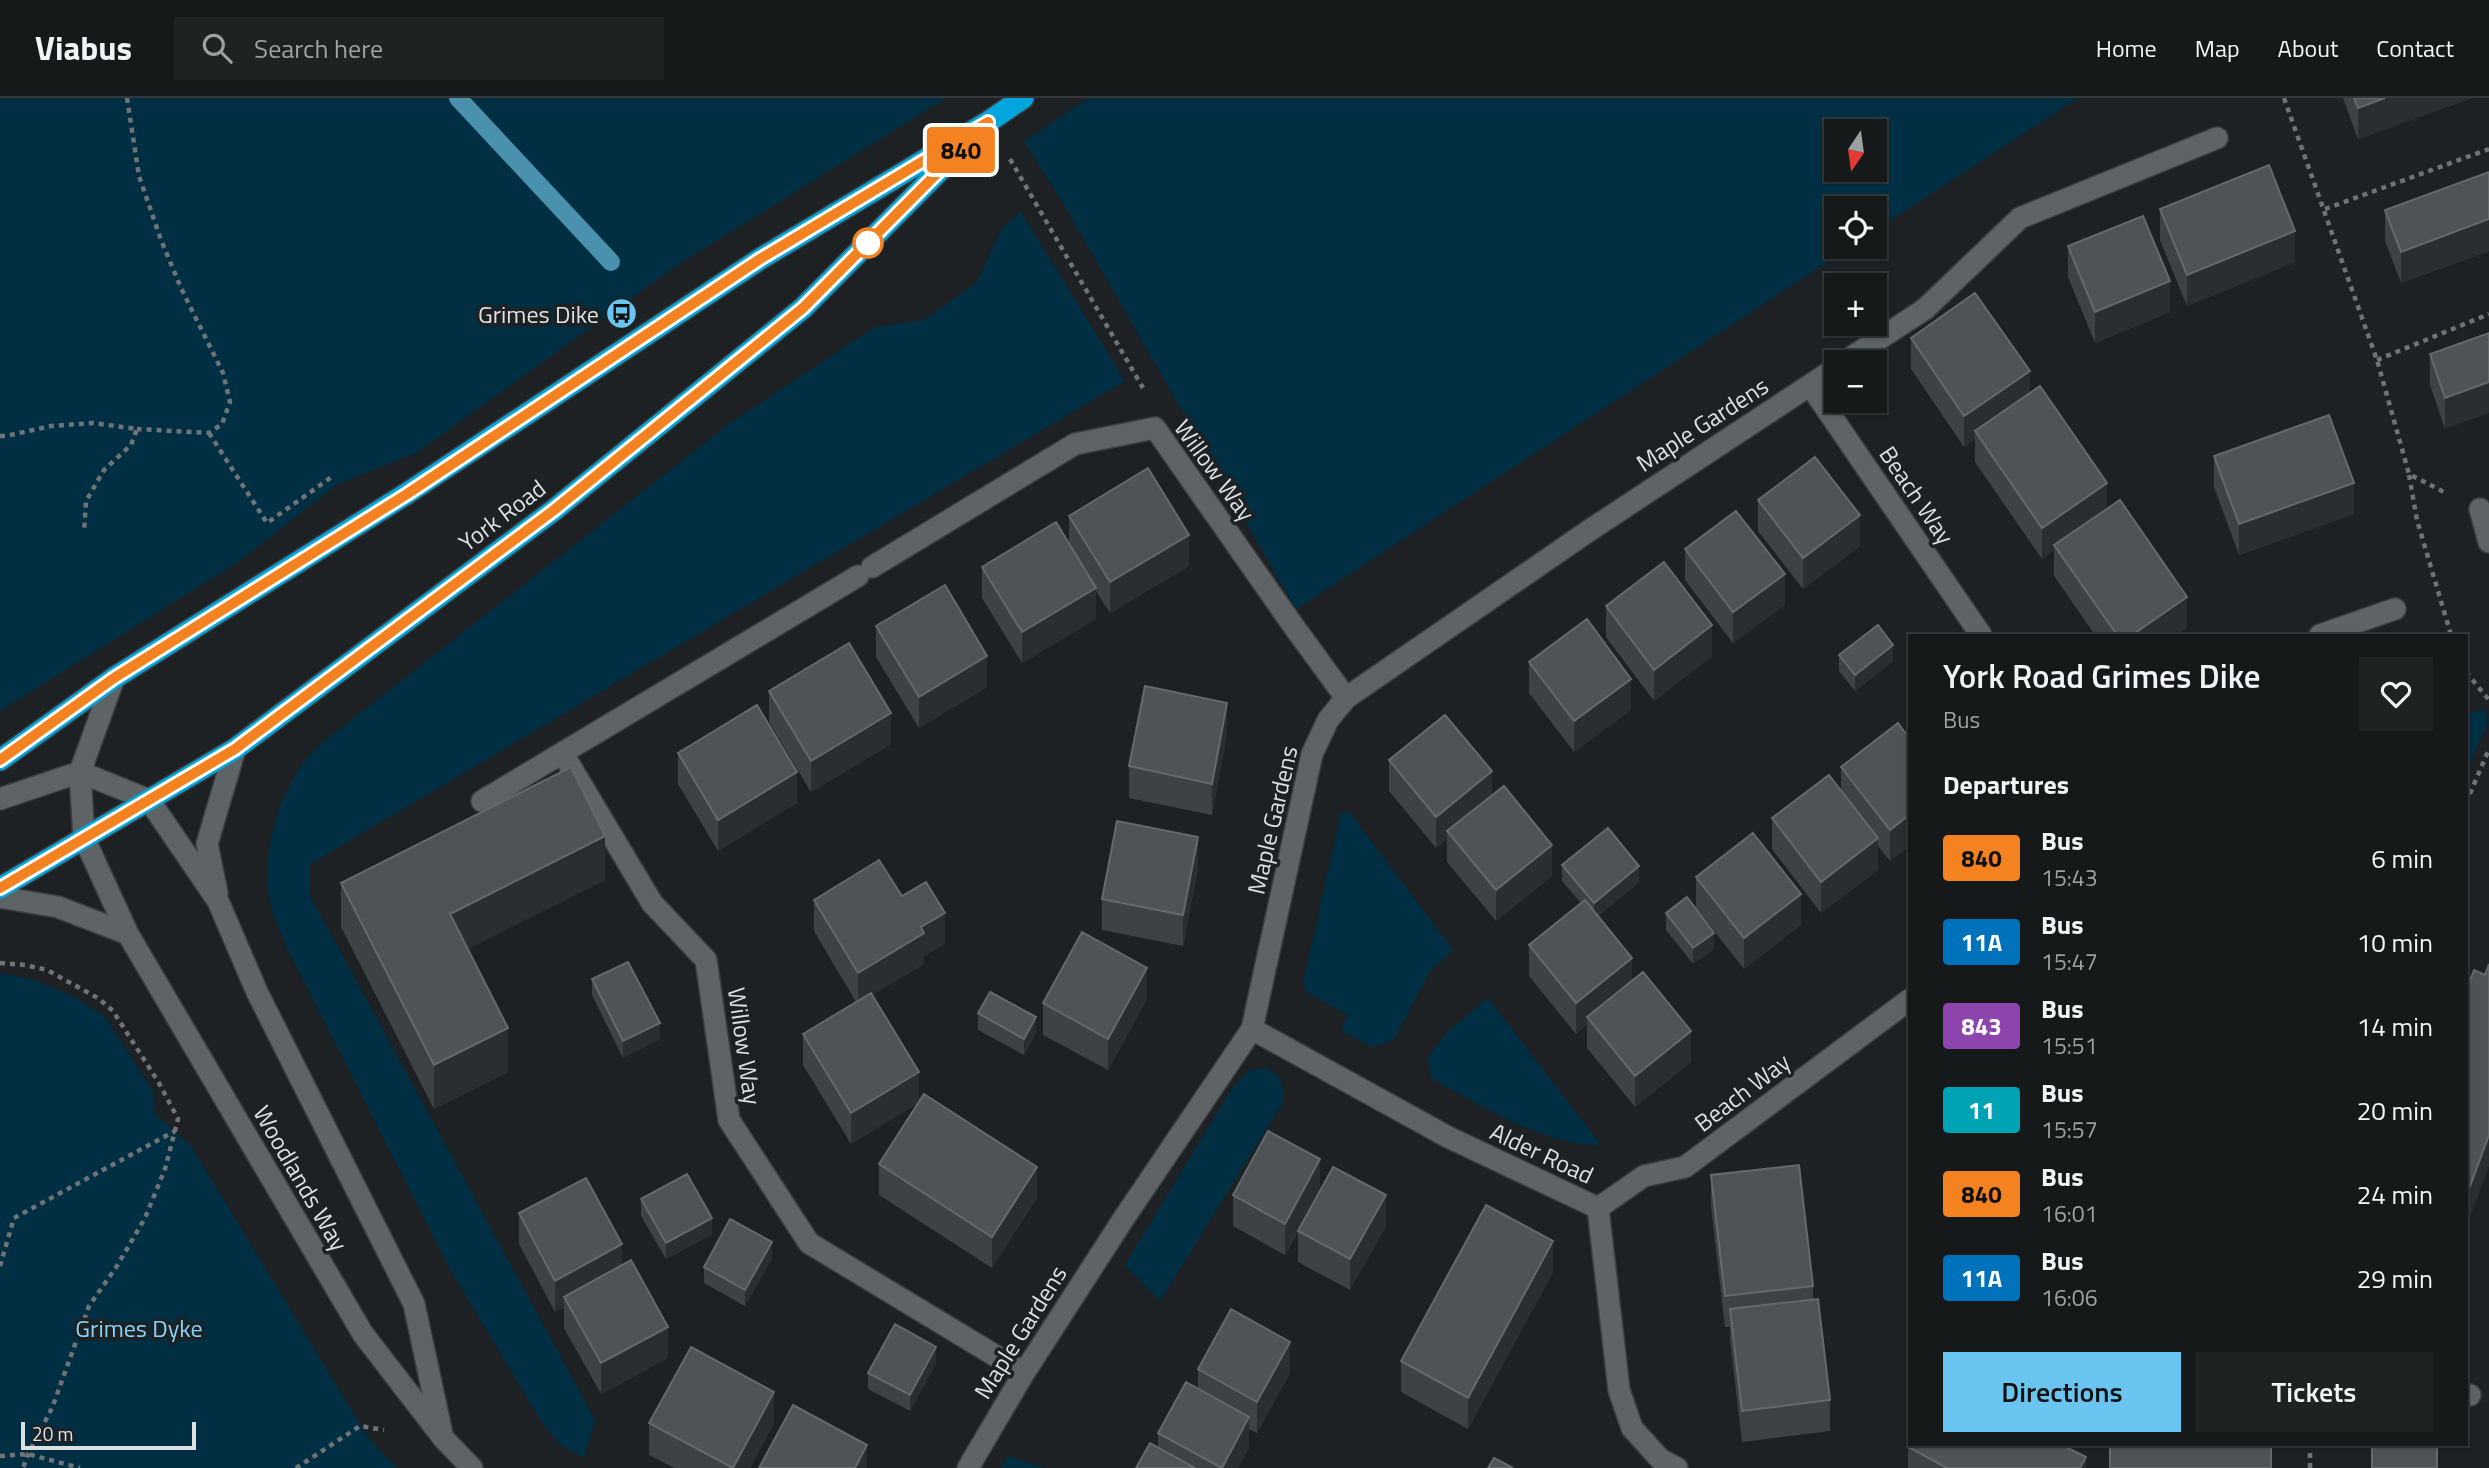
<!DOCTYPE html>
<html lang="en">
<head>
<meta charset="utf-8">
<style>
	body { margin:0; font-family:"Titillium Web",sans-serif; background:#1f2223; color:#f1f3f6; height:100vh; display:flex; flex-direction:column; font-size:26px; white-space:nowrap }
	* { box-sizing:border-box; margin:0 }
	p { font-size:23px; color:#9ea0a2 }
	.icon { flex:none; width:38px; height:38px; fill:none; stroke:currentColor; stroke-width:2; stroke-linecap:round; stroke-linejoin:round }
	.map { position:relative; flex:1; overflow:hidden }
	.details { position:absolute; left:1908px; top:536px; width:560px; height:812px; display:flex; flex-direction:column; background:#16191a; border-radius:0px; box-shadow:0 2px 5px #0004,0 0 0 2px #353839 }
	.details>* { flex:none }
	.badge { padding:0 14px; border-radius:5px; font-size:24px; line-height:46px }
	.needle { width:46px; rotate:193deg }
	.tools { position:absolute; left:1824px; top:21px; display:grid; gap:14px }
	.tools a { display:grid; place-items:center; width:63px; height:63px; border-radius:0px; background:#16191a; box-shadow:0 2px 5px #0004,0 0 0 2px #353839; font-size:35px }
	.scale { position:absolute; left:21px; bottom:18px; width:175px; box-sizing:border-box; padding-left:7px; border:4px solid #dde0e2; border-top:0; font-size:19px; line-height:24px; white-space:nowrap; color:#dde0e2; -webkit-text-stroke:5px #1d2123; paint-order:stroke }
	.map>.badge { position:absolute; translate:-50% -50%; box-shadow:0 0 0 4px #fff }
	h2 { padding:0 35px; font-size:26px; line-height:63px }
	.round { display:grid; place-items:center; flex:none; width:74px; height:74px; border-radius:0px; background:#1f2223 }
	.summary { display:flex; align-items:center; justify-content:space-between; height:119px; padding:0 35px }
	h1 { font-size:33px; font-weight:600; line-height:52px }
	.button { display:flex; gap:14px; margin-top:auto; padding:14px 35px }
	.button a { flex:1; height:80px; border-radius:0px; background:#69c4f0; color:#111; font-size:28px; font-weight:600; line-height:80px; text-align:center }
	.button a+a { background:#1f2223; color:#f1f3f6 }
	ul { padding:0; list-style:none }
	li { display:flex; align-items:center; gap:21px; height:84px; padding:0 35px }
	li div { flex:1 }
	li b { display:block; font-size:26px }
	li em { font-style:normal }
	li .badge { min-width:77px; font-weight:700; text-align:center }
	header { display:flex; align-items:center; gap:42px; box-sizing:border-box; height:98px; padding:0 35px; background:#16191a; border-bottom:2px solid #353839 }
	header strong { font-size:33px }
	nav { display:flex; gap:38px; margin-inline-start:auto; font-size:24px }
	.search { width:490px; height:63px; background:#1f2223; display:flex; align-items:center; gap:18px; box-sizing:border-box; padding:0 24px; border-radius:0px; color:#9ea0a2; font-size:26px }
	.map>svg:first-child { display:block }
</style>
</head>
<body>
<header>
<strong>Viabus</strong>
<div class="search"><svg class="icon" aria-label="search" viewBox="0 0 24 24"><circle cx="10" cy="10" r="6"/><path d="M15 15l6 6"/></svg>Search here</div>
<nav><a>Home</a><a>Map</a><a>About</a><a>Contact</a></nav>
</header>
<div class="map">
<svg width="2489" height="1370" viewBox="0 0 2489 1370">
	<rect width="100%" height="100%" fill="#1d2123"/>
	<path fill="#002f44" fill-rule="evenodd" d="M0 0H946L679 166 416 355 338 386 238 464 0 613Z
		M1089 0H2078L1874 133V110H1836V149H1851L1296 511 1063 105 1024 43ZM1874 33V72H1836V33Z
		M1021 114 1125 283 310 766 309 796 595 1322 584 1360 561 1347 541 1323 450 1171 288 852C283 839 276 825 272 811 259 767 275 707 300 670 305 661 314 653 322 645L729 326 875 229 924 222 976 185 1003 129Z
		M2485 611 2488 625 2466 674V616Z
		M1349 714 1453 852 1430 873 1393 943 1371 949 1341 932 1348 917 1307 894 1303 885 1341 715Z
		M0 875 34 882 73 898 105 919 153 993 155 1016 191 1048 369 1341 397 1370H0Z
		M1488 900 1601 1047C1544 1048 1480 1007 1431 980L1428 959 1449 932Z
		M1263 970C1280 974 1286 988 1283 1004L1160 1203 1125 1167 1233 989 1249 973Z
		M1008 1358 1044 1370H1001Z"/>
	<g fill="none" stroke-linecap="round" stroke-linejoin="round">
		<path stroke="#4991ad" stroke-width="18" d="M458 0 611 164"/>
		<defs>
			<path id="lane" d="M1925 211 2020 120 2217 40
				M2320 537 2395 511"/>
			<path id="street" d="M1844 264 1925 211
				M1810 287 1981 537
				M2480 411 2489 444
				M872 469 1075 346 1155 330 1292 526 1346 600
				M114 580 80 674 84 740 128 836 363 1236 444 1341 472 1370
				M563 656 652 805 706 862 729 1022 809 1145 1024 1275
				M0 701 80 674 149 702 218 803 257 894 414 1206 442 1336
				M482 703 858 478
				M217 795 207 746 235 651
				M0 799 58 809 128 836
				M1252 931 1448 1039 1598 1110
				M1598 1110 1644 1078 1685 1069 1909 902
				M1598 1110 1619 1292 1632 1330 1660 1361 1677 1370
				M2466 1297H2470
				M968 1370 1024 1275 1124 1120 1252 931 1312 656 1328 622 1346 600 1590 432 1836 270"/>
			<path id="highway" d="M0 662 114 580 406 396 760 161 988 24 1023 0
				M0 790 235 651 554 412 803 210 988 24"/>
		</defs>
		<use href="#lane" stroke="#3a3e40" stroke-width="24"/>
		<use href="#street" stroke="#3a3e40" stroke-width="24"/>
		<use href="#highway" stroke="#3a3e40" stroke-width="24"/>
		<path stroke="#707375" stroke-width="4.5" stroke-dasharray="5 5" stroke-linecap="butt" d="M127 0 139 78 161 142 181 190 223 275 230 304 222 326 209 335 137 331
			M2284 0 2377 262 2409 376 2444 394
			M1010 61 1143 290
			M2325 111 2489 51
			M2377 262 2489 216
			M209 335 267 425 333 378
			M0 338H6L51 328 93 325 137 331 131 347 104 372 86 403 84 434
			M2409 377 2417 422 2451 537
			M2466 574 2489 602
			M2466 705 2489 651
			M0 865 25 867 47 872 98 900 113 913 159 985 178 1021 165 1071 145 1120 117 1168 89 1208 52 1310 28 1356 23 1370
			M0 1168 14 1120 175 1033
			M0 1358 28 1356 80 1370
			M296 1370 360 1328 384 1332
			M2310 1370V1346"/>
		<use href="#lane" stroke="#5e6366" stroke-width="21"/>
		<use href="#street" stroke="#5e6366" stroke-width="21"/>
		<use href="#highway" stroke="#02a5dd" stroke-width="21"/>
	</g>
	<path fill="#3d4244" d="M2343 0H2472L2358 41Z
		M2489 74V153L2401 185 2385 143V112Z
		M2160 111 2295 164 2187 208 2160 142Z
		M2068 148 2170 214 2095 245 2068 179Z
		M2489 235 2445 331 2430 287V256Z
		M1911 240 2030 296 2187 530 2177 537H2095L2054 478V452L2042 461 1975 364V341L1964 349 1911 271Z
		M2214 358 2354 416 2239 457 2214 389Z
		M1758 402 1860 448 1803 491 1758 433Z
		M1069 418 1189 468 1110 515 1096 493V521L1022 565 982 500V469L1069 446Z
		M1685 451 1785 507 1733 545 1685 482Z
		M1606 508 1712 558 1654 603 1606 539Z
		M876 528 987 589 919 630 876 559Z
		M1839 557 1893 563 1855 593 1839 573Z
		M1529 564 1631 612 1574 654 1529 595Z
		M769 593 891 646 811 694 769 624Z
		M1227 636 1212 717 1129 700V668Z
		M1909 640V748L1890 763 1878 748V772L1821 815 1772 751V720L1841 692V669Z
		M678 655 797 705 718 753 678 686Z
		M1389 662 1492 698 1552 778 1496 823 1447 764V741L1436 750 1389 693Z
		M1562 767 1639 784 1598 818 1632 883 1691 964 1635 1009 1587 950V926L1576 936 1529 878V847L1581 805 1562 783Z
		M1198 771 1183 848 1102 832V801Z
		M1696 779 1801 827 1744 871 1696 810Z
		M605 782 467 851 508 974 434 1011 341 829V785Z
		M902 798 945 846 924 858V866L872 897 919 1005 1037 1100 992 1170 879 1097V1066L918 1005 851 1046 803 967V936L856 904 814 833V802Z
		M1666 815 1714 851 1693 866 1666 832Z
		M592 881 660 941 623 960 592 897Z
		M1147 901 1108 972 1043 937V905Z
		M978 915 1036 935 1024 957 978 932Z
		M1711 1077 1813 1188V1201L1830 1302V1333L1742 1344 1730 1242V1229H1725L1711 1108Z
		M1320 1092 1386 1128 1350 1192 1298 1164V1134L1285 1157 1233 1128V1097Z
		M641 1101 712 1136 666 1161 641 1118Z
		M519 1115 622 1167 668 1260 601 1296 564 1230V1209L555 1214 519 1146Z
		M772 1160 745 1208 704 1185V1169Z
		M1553 1174 1468 1331 1401 1294V1263Z
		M936 1265 910 1313 868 1291V1275Z
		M1198 1271 1290 1275 1257 1335 1249 1331V1350L1238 1370H1136L1158 1350V1335L1198 1291Z
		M649 1325H774L750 1370H674L649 1357Z
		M1908 1349 2086 1370H1908Z"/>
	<path fill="#292e30" d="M2385 0H2472L2358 41V10Z
		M2489 121V153L2401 185V154Z
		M2295 133V164L2187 208V177Z
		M2170 183V214L2095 245V214Z
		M2030 273V304L1975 333V341L1964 349V318Z
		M2489 284V315L2445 331V300Z
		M2107 385V416L2054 447V452L2042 461V430Z
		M2354 385V416L2239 457V426Z
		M1860 417V448L1803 491V460Z
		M1189 437V468L1110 515V484Z
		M1785 476V507L1733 545V514Z
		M1096 490V521L1022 565V534Z
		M2187 499V530L2177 537H2132Z
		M1712 527V558L1654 603V572Z
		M1893 547V563L1855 593V577Z
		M987 558V589L919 630V599Z
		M1631 581V612L1574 654V623Z
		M1227 605V636L1212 717V686Z
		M891 615V646L811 694V663Z
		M1492 673V704L1447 733V741L1436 750V719Z
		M797 674V705L718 753V722Z
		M1909 717V748L1890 763V732Z
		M605 738V782L450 860V816Z
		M1198 739V771L1183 848V817Z
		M1878 740V772L1821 815V784Z
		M1552 747V778L1496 823V792Z
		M1639 768V784L1594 821V805Z
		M1801 796V827L1744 871V840Z
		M945 815V846L924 858V866L858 906V875L921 829Z
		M1714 835V851L1693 866V850Z
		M1632 860V891L1587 919V926L1576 936V905Z
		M1147 870V901L1108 972V941Z
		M1036 919V935L1024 957V941Z
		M660 925V941L623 960V943Z
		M508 930V974L434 1011V967Z
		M1691 933V964L1635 1009V978Z
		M919 974V1005L851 1046V1015Z
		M2489 1037V1068L2466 1130V1099Z
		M1320 1061V1092L1285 1157V1126Z
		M1037 1069V1100L992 1170V1139Z
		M1386 1097V1128L1350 1192V1161Z
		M712 1120V1136L666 1161V1145Z
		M1553 1143V1174L1468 1331V1300Z
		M772 1144V1160L745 1208V1192Z
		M622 1146V1177L564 1199V1209L555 1214V1183Z
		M668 1229V1260L601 1296V1265Z
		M1290 1244V1275L1257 1335V1304Z
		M936 1249V1265L910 1313V1297Z
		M774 1294V1325L750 1370H733Z
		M1249 1319V1350L1238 1370H1222Z
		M867 1347V1370H855Z
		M2086 1359V1370H2080Z"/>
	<path fill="#4e5355" stroke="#65696b" stroke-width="2" d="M2354 0H2385L2358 10Z
		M2269 67 2295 133 2187 177 2160 111Z
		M2489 74V121L2401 154 2385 112Z
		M2143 118 2170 183 2095 214 2068 148Z
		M1975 195 2030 273 1964 318 1911 240Z
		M2489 235V284L2445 300 2430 256Z
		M2040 288 2107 385 2042 430 1975 333Z
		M2329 317 2354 385 2239 426 2214 358Z
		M1815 359 1860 417 1803 460 1758 402Z
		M1148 370 1189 437 1110 484 1069 418Z
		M2120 402 2187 499 2132 537H2117L2054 447Z
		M1736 413 1785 476 1733 514 1685 451Z
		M1056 424 1096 490 1022 534 982 469Z
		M1664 464 1712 527 1654 572 1606 508Z
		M945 487 987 558 919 599 876 528Z
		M1587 521 1631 581 1574 623 1529 564Z
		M1878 527 1893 547 1855 577 1839 557Z
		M849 545 891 615 811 663 769 593Z
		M1145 588 1227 605 1212 686 1129 668Z
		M757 607 797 674 718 722 678 655Z
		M1445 617 1492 673 1436 719 1389 662Z
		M1898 625 1909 640V717L1890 732 1841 669Z
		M571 669 605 738 450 816 508 930 434 967 341 785Z
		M1829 677 1878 740 1821 784 1772 720Z
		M1504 688 1552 747 1496 792 1447 733Z
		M1117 723 1198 739 1183 817 1102 801Z
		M1608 730 1639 768 1594 805 1562 767Z
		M1753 735 1801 796 1744 840 1696 779Z
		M879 762 902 798 926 784 945 815 921 829 924 835 858 875 814 802Z
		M1687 799 1714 835 1693 850 1666 815Z
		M1585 802 1632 860 1576 905 1529 847Z
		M1082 834 1147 870 1108 941 1043 905Z
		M628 864 660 925 623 943 592 881Z
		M2489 866V1037L2466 1099V893L2474 872 2485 877Z
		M1643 874 1691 933 1635 978 1587 919Z
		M990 894 1036 919 1024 941 978 915Z
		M871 895 919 974 851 1015 803 936Z
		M924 996 1037 1069 992 1139 879 1066Z
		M1268 1033 1320 1061 1285 1126 1233 1097Z
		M1799 1067 1813 1188 1725 1198 1711 1077Z
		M1333 1069 1386 1097 1350 1161 1298 1133Z
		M687 1076 712 1120 666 1145 641 1101Z
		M586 1080 622 1146 555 1183 519 1115Z
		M1486 1107 1553 1143 1468 1300 1401 1263Z
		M730 1121 772 1144 745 1192 704 1169Z
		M631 1162 668 1229 601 1265 564 1199Z
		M1818 1201 1830 1302 1742 1313 1730 1211Z
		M1231 1211 1290 1244 1257 1304 1198 1271Z
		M895 1226 936 1249 910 1297 868 1275Z
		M691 1249 774 1294 733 1370 649 1325Z
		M1186 1284 1249 1319 1222 1370 1158 1335Z
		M793 1307 867 1347 855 1370H759Z
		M1150 1345 1195 1370H1136Z
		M1910 1346H2060L2086 1359 2080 1370H1947L1908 1349Z
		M2110 1346H2271V1370H2110Z
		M2372 1346H2437V1370H2372Z
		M1494 1360 1513 1370H1488Z"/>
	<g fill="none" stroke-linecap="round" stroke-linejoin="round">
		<defs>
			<path id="line" d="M0 662 114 580 407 396 760 161 988 24 803 210 554 412 235 651 0 790"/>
		</defs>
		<use href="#line" stroke="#fff" stroke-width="16"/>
		<use href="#line" stroke="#f58220" stroke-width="10"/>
	</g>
	<defs>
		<symbol id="bus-disc" viewBox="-11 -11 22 22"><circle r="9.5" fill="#69c4f0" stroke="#1d2123"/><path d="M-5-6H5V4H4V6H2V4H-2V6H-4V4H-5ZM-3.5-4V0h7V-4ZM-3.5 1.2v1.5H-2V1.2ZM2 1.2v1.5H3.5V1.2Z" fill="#111"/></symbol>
	</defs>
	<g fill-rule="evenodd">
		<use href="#bus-disc" x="604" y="198" width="35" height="35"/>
	</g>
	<circle fill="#fff" stroke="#f58220" stroke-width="3.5" cx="868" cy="145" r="14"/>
	<g text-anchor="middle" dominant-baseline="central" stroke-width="7" stroke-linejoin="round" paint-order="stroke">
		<g font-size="24" fill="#dde0e2" stroke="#1d2123" text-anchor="end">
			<text x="599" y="216">Grimes Dike</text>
		</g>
		<g font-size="24" fill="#dde0e2" stroke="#1d2123">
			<text transform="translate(1702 326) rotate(-33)">Maple Gardens</text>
			<text transform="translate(1215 372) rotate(54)">Willow Way</text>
			<text transform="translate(1917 397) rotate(56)">Beach Way</text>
			<text transform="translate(502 417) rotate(-37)">York Road</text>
			<text transform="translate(1272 722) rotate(-77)">Maple Gardens</text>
			<text transform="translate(745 948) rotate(82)">Willow Way</text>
			<text transform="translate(1742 994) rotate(-37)">Beach Way</text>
			<text transform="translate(1542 1055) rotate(25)">Alder Road</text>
			<text transform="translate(301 1080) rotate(60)">Woodlands Way</text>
			<text transform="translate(1020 1234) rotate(-58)">Maple Gardens</text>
		</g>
		<g font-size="24" fill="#87d4fb" stroke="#1d2123">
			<text x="139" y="1230">Grimes Dyke</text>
		</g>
	</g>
</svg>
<div class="tools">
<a><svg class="needle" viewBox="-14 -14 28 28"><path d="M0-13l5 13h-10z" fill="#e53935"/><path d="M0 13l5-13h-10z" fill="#9ea0a2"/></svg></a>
<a><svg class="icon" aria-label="locate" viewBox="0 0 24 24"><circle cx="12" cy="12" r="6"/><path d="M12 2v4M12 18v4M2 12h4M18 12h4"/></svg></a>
<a>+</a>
<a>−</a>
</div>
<div class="scale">20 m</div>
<b class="badge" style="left:961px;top:52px;background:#f58220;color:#111">840</b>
<section class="details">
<div class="summary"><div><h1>York Road Grimes Dike</h1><p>Bus</p></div><a class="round"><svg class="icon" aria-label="heart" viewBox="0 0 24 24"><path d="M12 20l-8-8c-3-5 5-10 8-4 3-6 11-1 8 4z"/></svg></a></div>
<h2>Departures</h2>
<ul>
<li><span class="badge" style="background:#f58220;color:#111">840</span><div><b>Bus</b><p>15:43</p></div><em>6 min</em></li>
<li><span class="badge" style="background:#0072bc;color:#fff">11A</span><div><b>Bus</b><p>15:47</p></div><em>10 min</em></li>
<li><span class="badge" style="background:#8e44ad;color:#fff">843</span><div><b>Bus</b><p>15:51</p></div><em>14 min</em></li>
<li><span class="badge" style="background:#00a3b4;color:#fff">11</span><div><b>Bus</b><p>15:57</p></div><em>20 min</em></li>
<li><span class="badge" style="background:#f58220;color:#111">840</span><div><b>Bus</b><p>16:01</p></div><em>24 min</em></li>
<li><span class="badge" style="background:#0072bc;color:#fff">11A</span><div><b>Bus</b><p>16:06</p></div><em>29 min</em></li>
</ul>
<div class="button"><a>Directions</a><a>Tickets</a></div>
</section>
</div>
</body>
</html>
